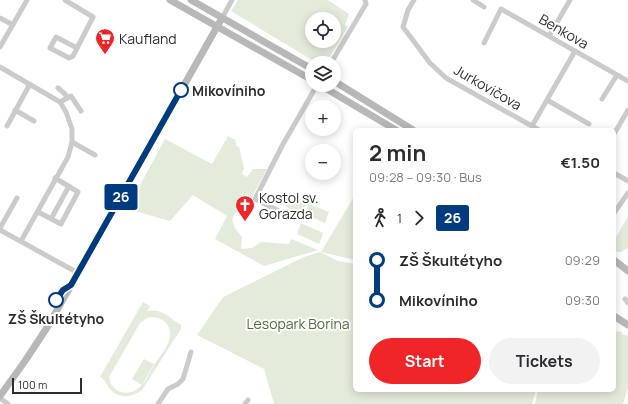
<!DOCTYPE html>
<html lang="en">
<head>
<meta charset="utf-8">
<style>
	body { margin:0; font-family:Manrope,sans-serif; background:#f2f2f3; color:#2b2b33; height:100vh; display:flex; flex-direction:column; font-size:15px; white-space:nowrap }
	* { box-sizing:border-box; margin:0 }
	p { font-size:13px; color:#7c7c81 }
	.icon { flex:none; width:22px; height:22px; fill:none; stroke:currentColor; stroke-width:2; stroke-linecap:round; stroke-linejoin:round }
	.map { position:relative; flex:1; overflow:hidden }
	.drawer { position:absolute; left:353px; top:128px; width:263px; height:264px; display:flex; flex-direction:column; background:#fff; border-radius:6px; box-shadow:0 2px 10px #0003 }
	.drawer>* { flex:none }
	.badge { padding:0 8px; border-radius:3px; font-size:14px; line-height:26px }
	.buttons { position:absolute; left:305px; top:12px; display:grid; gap:8px }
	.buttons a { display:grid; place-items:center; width:36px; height:36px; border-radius:50%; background:#fff; box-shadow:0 2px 10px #0003; font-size:20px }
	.scale { position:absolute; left:12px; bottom:10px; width:70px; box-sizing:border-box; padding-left:4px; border:2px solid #2e2e2e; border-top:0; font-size:11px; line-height:14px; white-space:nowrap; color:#2e2e2e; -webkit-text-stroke:3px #fff; paint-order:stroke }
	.map>.badge { position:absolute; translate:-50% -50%; box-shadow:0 0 0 2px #fff }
	.legs { display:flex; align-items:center; gap:6px; height:44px; padding:0 16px; font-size:13px }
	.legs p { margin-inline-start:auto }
	.summary { display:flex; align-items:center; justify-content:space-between; height:68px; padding:0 16px }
	h1 { font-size:22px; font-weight:700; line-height:30px }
	.button { display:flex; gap:8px; margin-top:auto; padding:8px 16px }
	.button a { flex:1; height:46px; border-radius:24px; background:#ef2528; color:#fff; font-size:16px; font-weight:700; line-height:46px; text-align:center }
	.button a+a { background:#f2f2f3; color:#2b2b33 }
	ul { padding:0 16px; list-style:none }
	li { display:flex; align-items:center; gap:14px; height:40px; font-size:15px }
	li i { display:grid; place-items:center; width:6px; height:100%; margin:0 5px; background:currentColor }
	li i::after { content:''; width:10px; height:10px; margin:-5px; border:3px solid; border-radius:50%; background:#fff }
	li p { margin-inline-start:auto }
	li:first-child i { background:linear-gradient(#0000 50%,currentColor 0) }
	li:last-child i { background:linear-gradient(currentColor 50%,#0000 0) }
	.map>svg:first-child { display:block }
</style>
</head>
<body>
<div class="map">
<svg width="628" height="404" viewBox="0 0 628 404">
	<rect width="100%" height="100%" fill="#fff"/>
	<path fill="#e3ecda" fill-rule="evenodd" d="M238 0H328L349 14 345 25 348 27 326 63H317L231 11ZM312 19H334V41H312Z
		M228 136 235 140 237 147 239 146 244 169 242 174 247 177 253 169H267L252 197 249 201 246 200 243 204 246 205 237 211 232 219 235 228 242 237 241 249 252 248 261 242 289 244 291 239 318 250 264 266 215 239 227 216 193 195 170 221 127 209 165 139 212 164Z
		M289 193 307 203 301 215 283 205Z
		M355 195V260L321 252Z
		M309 204 329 212 325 223 304 214Z
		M628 216V248L621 252H617L614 248V241Z
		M301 223 323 233 319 244 297 234Z
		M320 252 338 261 355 264V390H536L532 404H274L264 369 197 335 223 297 304 257Z
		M143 302 150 306 147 311C163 308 169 318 181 325V329L142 390C133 397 119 400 110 389 106 384 106 380 100 377ZM151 317C157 317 163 319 167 324 177 338 161 354 154 365 149 373 145 385 136 390 125 397 110 390 109 377L140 323 147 318Z
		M614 331 622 332V334L628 336V388L623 404H535L538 390H614Z
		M144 359 154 364 142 385 132 379Z"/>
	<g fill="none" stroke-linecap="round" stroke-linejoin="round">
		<path stroke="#cbcbcb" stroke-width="5" d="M65 0 93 17 73 56 69 58 50 48 56 37 77 48
			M414 0 408 10 403 27 430 63 446 78 539 130
			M473 0 484 7
			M0 18 13 25
			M222 18 232 0
			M549 36 570 0
			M484 43 501 9 628 81
			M0 47 27 0
			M331 63 366 4 365 0
			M0 67 60 102 66 112 72 129V142L68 157 21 241
			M58 88 65 94 68 98
			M602 99 617 75
			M547 100 589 124
			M60 102 71 96 81 111
			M15 110 34 121
			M7 126 30 84
			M532 126 575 51
			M614 134 628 110
			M72 142 95 155
			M614 173 628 181
			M38 212 61 224 78 192 55 178
			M614 213 628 193
			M291 217 255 199 282 146 317 85
			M51 219 69 186
			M0 228 17 198
			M0 230 78 273
			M625 299 628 303
			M0 398 8 404
			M158 404 168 389 178 384 183 379 191 352
			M245 404 248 400"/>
		<path stroke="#b8b8b8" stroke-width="7" d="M170 0 312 80
			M191 0 312 69
			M334 81 413 130
			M320 85 396 130
			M614 260 628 271
			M614 316 628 325
			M0 396 25 361 48 326 222 18"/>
	</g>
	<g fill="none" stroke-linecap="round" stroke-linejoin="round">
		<defs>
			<path id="line-1" d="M56 300 63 290 71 285 181 90"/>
		</defs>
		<use href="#line-1" stroke="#fff" stroke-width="9"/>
		<use href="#line-1" stroke="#003b80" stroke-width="6"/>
	</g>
	<defs>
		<symbol id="supermarket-pin" viewBox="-11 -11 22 30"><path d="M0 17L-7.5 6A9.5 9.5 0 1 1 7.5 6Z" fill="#ef2528" stroke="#fff"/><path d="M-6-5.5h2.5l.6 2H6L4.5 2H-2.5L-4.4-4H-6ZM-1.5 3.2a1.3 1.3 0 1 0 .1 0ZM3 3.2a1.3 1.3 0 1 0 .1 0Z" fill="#fff"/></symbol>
		<symbol id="church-pin" viewBox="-11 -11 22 30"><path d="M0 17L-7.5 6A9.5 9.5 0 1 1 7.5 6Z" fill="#ef2528" stroke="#fff"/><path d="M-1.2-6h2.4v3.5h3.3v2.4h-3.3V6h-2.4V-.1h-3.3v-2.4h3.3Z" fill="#fff"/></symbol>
	</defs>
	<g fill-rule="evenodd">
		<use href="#supermarket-pin" x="94" y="27" width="22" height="30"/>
		<use href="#church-pin" x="234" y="194" width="22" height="30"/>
	</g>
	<g fill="#fff" stroke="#003b80" stroke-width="2">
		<circle cx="181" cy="90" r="7"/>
		<circle cx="56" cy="300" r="7"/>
	</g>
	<g text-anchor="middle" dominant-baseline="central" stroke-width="4" stroke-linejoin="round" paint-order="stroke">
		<g font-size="14" fill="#2e2e2e" stroke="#fff">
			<text transform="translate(564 31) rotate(30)">Benkova</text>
			<text transform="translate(488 87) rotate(30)">Jurkovičova</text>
		</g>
		<g font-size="14" fill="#2e2e2e" stroke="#fff" text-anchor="start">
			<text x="119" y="38">Kaufland</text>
			<text x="259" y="197">Kostol sv.<tspan x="259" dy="16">Gorazda</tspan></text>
		</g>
		<g font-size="14" font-weight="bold" fill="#2e2e2e" stroke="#fff" text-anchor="start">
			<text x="192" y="90">Mikovíniho</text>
			<text x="56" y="318" text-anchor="middle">ZŠ Škultétyho</text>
		</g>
		<g font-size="14" fill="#4e6c39" stroke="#fff">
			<text x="298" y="323">Lesopark Borina</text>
		</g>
	</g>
</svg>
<div class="buttons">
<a><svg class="icon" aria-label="locate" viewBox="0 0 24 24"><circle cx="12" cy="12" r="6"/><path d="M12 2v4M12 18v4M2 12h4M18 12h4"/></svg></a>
<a><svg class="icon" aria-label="layers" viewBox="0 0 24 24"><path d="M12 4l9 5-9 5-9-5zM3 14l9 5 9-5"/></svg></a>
<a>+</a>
<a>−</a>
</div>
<div class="scale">100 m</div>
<b class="badge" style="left:121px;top:197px;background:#003b80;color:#fff">26</b>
<section class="drawer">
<div class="summary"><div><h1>2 min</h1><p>09:28 – 09:30 · Bus</p></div><b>€1.50</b></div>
<div class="legs"><svg class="icon" aria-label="walk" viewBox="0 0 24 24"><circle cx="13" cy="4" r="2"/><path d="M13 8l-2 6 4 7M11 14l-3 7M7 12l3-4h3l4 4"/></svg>1<svg class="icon" aria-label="forward" viewBox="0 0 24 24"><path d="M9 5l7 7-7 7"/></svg><b class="badge" style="background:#003b80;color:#fff">26</b></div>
<ul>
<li><i style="color:#003b80"></i><b>ZŠ Škultétyho</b><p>09:29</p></li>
<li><i style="color:#003b80"></i><b>Mikovíniho</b><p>09:30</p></li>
</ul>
<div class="button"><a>Start</a><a>Tickets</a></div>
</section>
</div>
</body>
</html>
